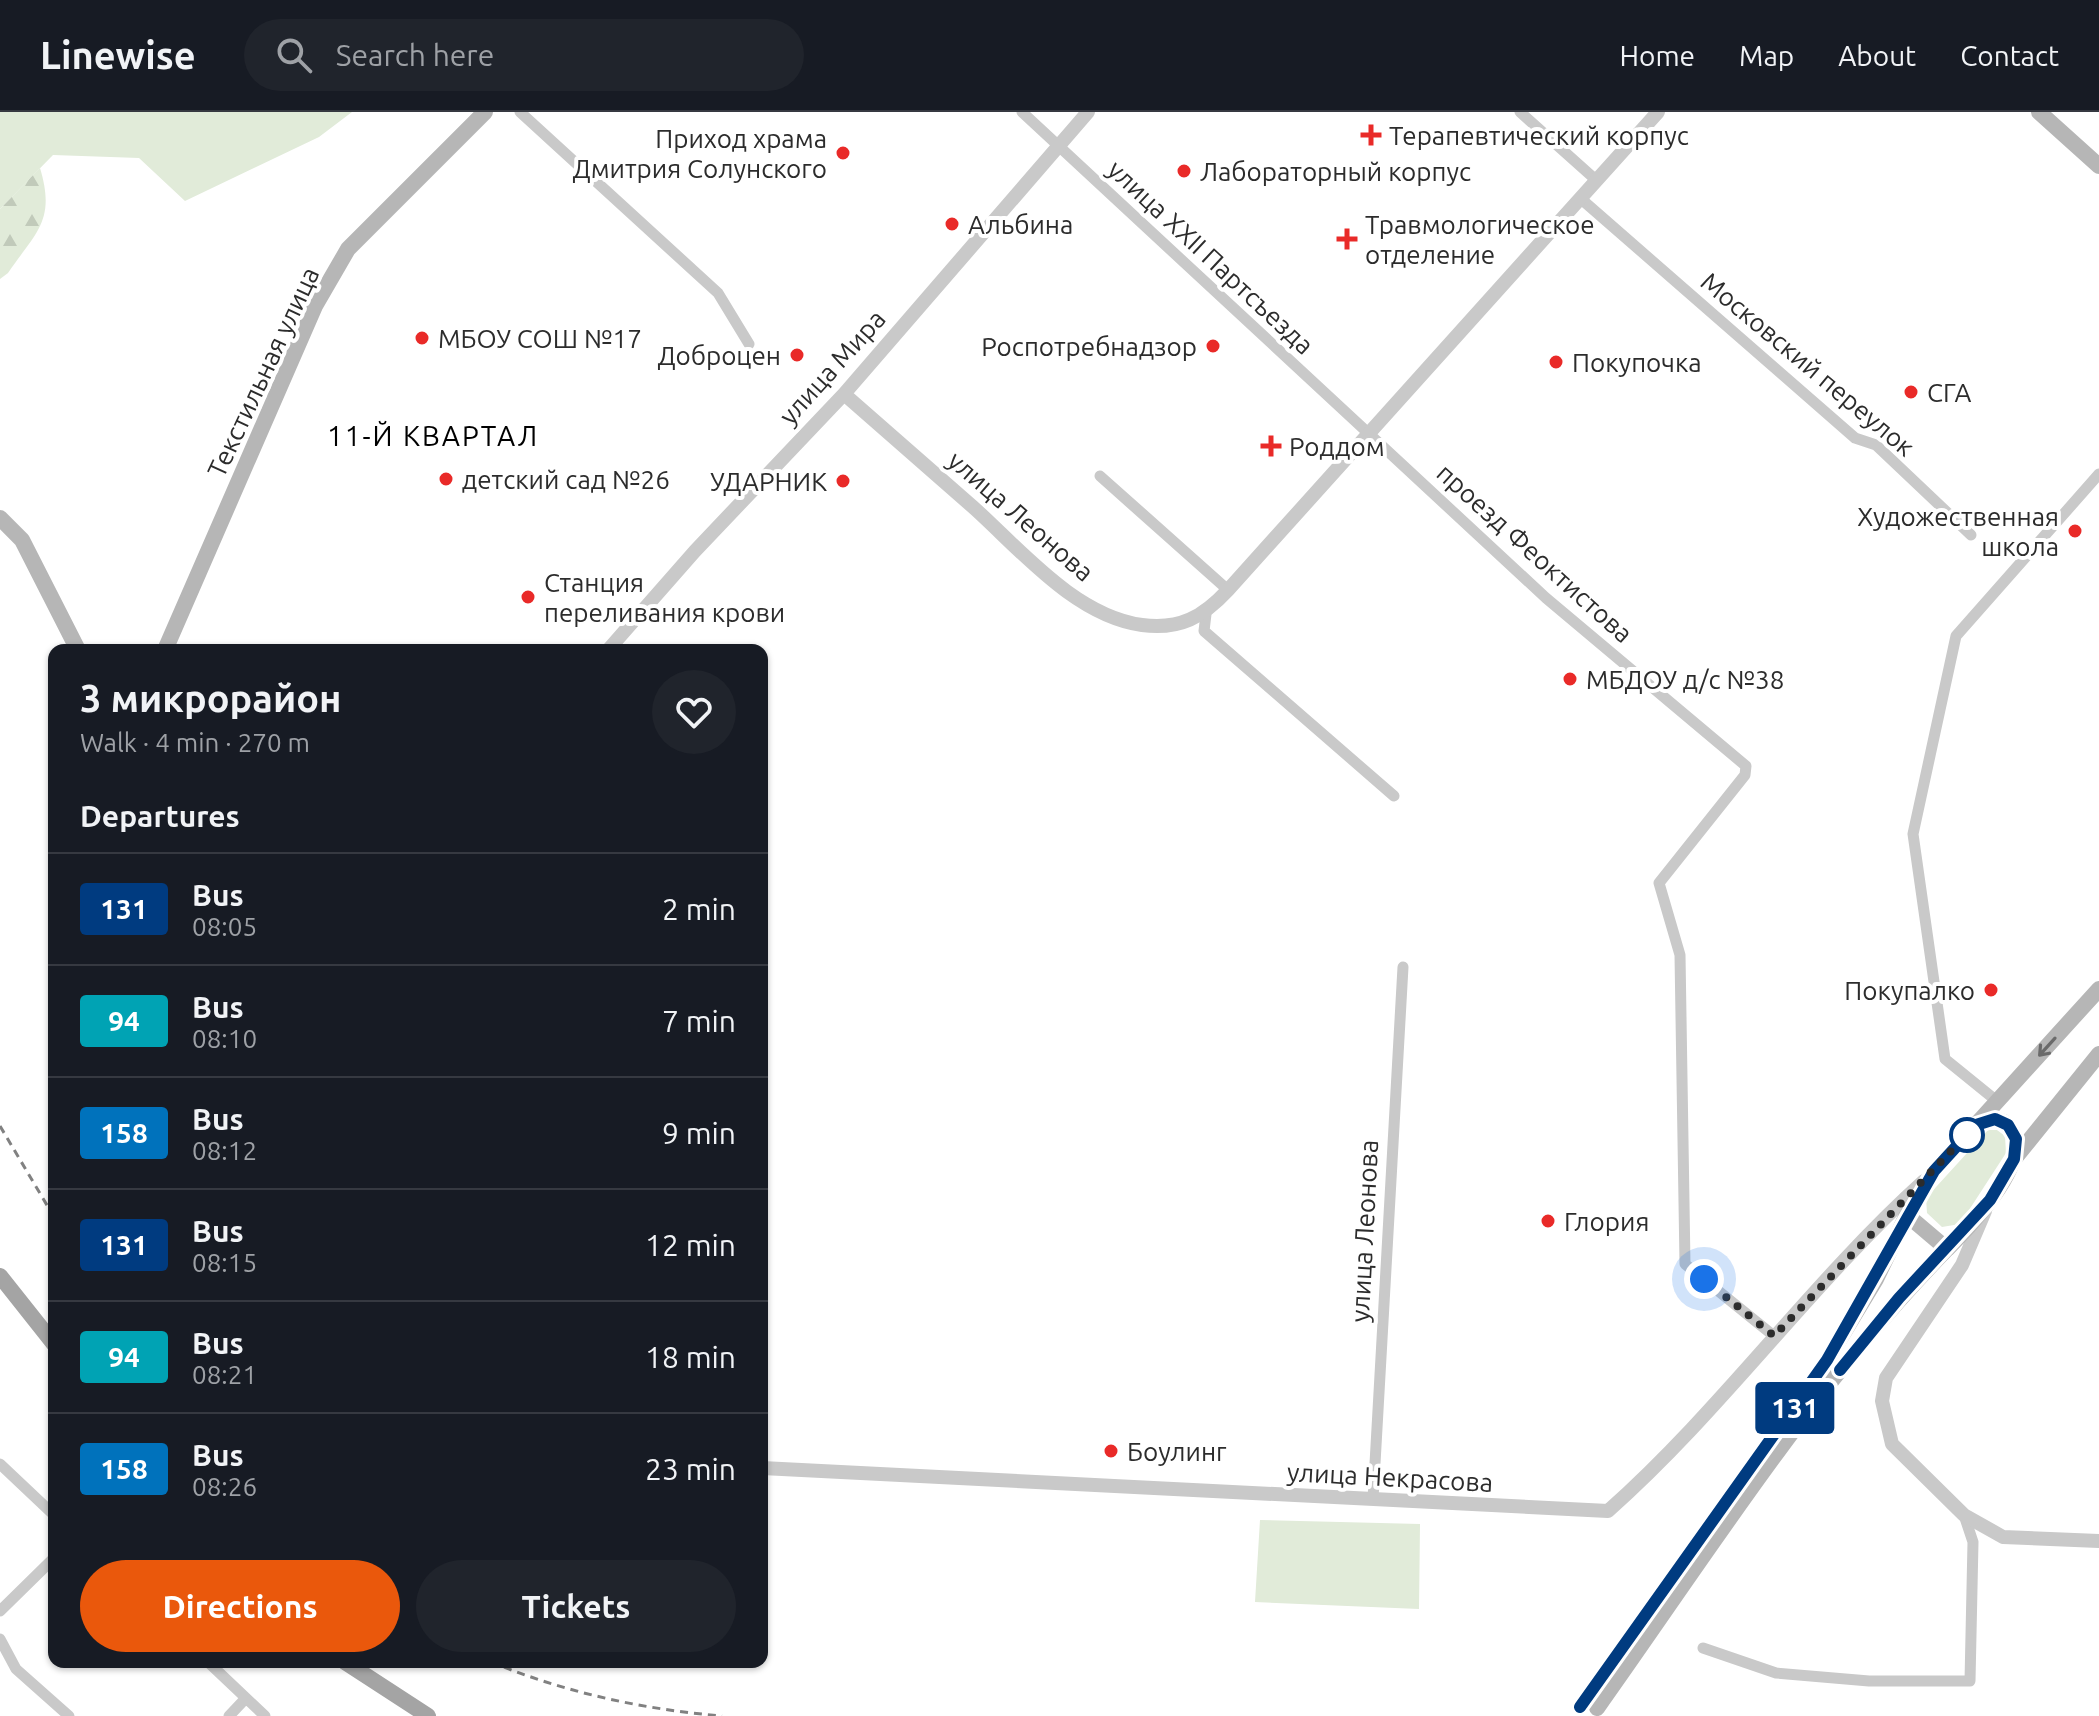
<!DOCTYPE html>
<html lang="en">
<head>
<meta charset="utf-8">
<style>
	body { margin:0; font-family:Ubuntu,sans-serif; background:#20242c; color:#f1f3f6; height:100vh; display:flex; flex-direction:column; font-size:30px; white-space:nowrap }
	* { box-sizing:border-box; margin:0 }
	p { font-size:26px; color:#9ea1a6 }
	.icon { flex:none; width:44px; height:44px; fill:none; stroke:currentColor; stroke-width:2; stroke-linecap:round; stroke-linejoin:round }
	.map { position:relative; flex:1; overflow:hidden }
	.details { position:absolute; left:48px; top:532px; width:720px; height:1024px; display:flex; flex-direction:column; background:#171b24; border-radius:16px; box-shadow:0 2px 6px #0004 }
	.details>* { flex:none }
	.badge { padding:0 16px; border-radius:6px; font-size:28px; line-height:52px }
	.you { position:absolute; width:40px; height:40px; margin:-20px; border:6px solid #fff; border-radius:50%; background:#1a73e8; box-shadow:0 0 0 12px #1a73e833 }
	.map>.badge { position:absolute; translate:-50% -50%; box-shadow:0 0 0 4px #fff }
	h2 { padding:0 32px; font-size:30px; line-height:72px }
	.round { display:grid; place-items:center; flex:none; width:84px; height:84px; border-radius:42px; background:#20242c }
	.head { display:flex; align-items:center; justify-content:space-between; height:136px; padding:0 32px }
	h1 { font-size:38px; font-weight:600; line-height:60px }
	.cta { display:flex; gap:16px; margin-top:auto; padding:16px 32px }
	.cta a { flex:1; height:92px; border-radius:48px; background:#ea580c; color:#fff; font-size:32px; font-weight:600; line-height:92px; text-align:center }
	.cta a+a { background:#20242c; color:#f1f3f6 }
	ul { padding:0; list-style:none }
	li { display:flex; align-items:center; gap:24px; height:112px; padding:0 32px; border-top:2px solid #363941 }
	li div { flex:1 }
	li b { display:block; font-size:30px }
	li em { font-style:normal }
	li .badge { min-width:88px; font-weight:700; text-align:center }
	header { display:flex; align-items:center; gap:48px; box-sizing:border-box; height:112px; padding:0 40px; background:#171b24; border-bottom:2px solid #363941 }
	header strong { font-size:38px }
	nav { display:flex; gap:44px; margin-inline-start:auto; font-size:28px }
	.search { width:560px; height:72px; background:#20242c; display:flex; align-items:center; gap:20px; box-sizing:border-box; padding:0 28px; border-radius:44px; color:#9ea1a6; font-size:30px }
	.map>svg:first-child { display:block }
</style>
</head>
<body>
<header>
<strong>Linewise</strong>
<div class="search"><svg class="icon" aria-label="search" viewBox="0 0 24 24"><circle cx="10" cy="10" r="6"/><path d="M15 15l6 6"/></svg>Search here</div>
<nav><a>Home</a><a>Map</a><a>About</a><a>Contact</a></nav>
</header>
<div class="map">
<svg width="2099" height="1604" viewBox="0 0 2099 1604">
	<defs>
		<pattern id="forest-firs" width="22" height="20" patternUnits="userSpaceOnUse" patternTransform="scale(2)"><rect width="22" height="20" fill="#e1ebd9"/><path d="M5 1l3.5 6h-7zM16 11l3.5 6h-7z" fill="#c1caba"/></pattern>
	</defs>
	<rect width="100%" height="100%" fill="#fff"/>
	<path fill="#e1ebd9" d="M0 0H352L319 25 185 89 139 46 53 43 0 97Z
		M1988 1018H1997L2005 1024 2006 1041 1960 1112 1942 1115 1927 1101 1926 1086Z
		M1260 1408 1420 1412 1419 1497 1255 1490Z"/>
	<path fill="url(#forest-firs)" d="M40 56C56 109 36 120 8 161L0 167V97Z"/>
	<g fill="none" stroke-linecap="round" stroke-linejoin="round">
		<path stroke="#c9c9c9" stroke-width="11" d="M520 0 718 181 749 232
			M1022 0 1546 486 1746 654 1745 663 1659 771 1680 843 1685 1152 1774 1224
			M1520 0 1596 68
			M1580 86 1855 326 1876 333 1971 423
			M1100 364 1228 478
			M1206 502 1204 519 1394 684
			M1998 990 1945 947 1913 722 1956 524 2099 362
			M0 1352 54 1403
			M1373 1387 1403 855
			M0 1499 54 1446
			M0 1527 16 1557 69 1604
			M1703 1536 1776 1561 1869 1569H1970L1973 1430 1964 1403
			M208 1550 265 1604
			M229 1604 246 1586"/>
		<path stroke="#c9c9c9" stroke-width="14" d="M844 282C887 320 930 357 973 395 1020 437 1075 504 1142 513 1180 518 1203 505 1228 478L1658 0
			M608 538 695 439 844 282 1088 0
			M1985 1099 1962 1153 1886 1266 1882 1289 1892 1332 1964 1403 2003 1425 2099 1429
			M762 1356 1608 1399C1722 1298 1811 1171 1924 1069"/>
		<path stroke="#b6b6b6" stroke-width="16" d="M2039 0 2099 54
			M0 406 22 428 78 538
			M165 538 315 194 348 137 485 0
			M1976 1013C1989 1007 2001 1004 2010 1016 2035 1047 1968 1116 1947 1137L1907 1103 1934 1059 2099 877
			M2015 1046 2099 942
			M1580 1595 1827 1248 1876 1167 1907 1103
			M1597 1596C1708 1440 1812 1274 1947 1137"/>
		<path stroke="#a4a4a4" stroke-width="16" d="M0 1164 54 1232
			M345 1550 428 1604"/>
		<path stroke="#818181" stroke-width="3" stroke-dasharray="8 6" stroke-linecap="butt" d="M0 1014 54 1105
			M491 1550C567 1581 641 1597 722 1604"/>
	</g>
	<defs><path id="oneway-shaft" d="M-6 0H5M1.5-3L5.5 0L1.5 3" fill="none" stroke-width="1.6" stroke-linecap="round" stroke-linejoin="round" transform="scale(2)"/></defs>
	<use stroke="#6a6a6a" href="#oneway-shaft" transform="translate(2047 935) rotate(132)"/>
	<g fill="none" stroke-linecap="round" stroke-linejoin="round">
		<defs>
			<path id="line" d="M1580 1595 1827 1248 1934 1059 1976 1013 1995 1007 2008 1013 2016 1027 2014 1047 1990 1088 1899 1186 1840 1258"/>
		</defs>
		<use href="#line" stroke="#fff" stroke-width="18"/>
		<use href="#line" stroke="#003b80" stroke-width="12"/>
		<path stroke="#2c2c2c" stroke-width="8" stroke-dasharray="0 14.4" d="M1704 1167 1774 1224 1976 1013 1967 1023"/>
	</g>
	<g fill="#e92a28" stroke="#fff" stroke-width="3">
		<path d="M1367 11h8v8h8v8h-8v8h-8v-8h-8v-8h8z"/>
		<circle cx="843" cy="41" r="8"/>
		<circle cx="1184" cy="59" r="8"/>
		<circle cx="952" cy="112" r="8"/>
		<path d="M1343 115h8v8h8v8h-8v8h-8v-8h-8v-8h8z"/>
		<circle cx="422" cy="226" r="8"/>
		<circle cx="1213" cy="234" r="8"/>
		<circle cx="797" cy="243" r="8"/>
		<circle cx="1556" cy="250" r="8"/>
		<circle cx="1911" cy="280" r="8"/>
		<path d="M1267 322h8v8h8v8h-8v8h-8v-8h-8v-8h8z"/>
		<circle cx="446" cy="367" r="8"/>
		<circle cx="843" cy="369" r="8"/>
		<circle cx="2075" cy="419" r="8"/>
		<circle cx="528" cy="485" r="8"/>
		<circle cx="1570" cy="567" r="8"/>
		<circle cx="1991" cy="878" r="8"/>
		<circle cx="1548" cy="1109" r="8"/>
		<circle cx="1111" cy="1339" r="8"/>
	</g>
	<circle fill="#fff" stroke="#003b80" stroke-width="4" cx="1967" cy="1023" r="16"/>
	<g text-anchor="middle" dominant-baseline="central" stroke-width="8" stroke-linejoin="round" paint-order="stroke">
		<g font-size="26" fill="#2c2c2c" stroke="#fff" text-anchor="start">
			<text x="1389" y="23">Терапевтический корпус</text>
			<text x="827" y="26" text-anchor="end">Приход храма<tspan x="827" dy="30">Дмитрия Солунского</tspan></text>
			<text x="1200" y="59">Лабораторный корпус</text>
			<text x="968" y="112">Альбина</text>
			<text x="1365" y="112">Травмологическое<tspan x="1365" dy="30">отделение</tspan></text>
			<text x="438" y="226">МБОУ СОШ №17</text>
			<text x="1197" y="234" text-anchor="end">Роспотребнадзор</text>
			<text x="781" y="243" text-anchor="end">Доброцен</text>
			<text x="1572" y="250">Покупочка</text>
			<text x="1927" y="280">СГА</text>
			<text x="1289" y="334">Роддом</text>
			<text x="462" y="367">детский сад №26</text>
			<text x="827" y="369" text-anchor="end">УДАРНИК</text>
			<text x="2059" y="404" text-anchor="end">Художественная<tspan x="2059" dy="30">школа</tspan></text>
			<text x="544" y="470">Станция<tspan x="544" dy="30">переливания крови</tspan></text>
			<text x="1586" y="567">МБДОУ д/с №38</text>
			<text x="1975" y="878" text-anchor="end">Покупалко</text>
			<text x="1564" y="1109">Глория</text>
			<text x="1127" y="1339">Боулинг</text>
		</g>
		<g font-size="26" fill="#2c2c2c" stroke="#fff">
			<text transform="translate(1211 145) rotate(43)">улица XXII Партсъезда</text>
			<text transform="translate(1808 252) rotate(40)">Московский переулок</text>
			<text transform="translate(832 255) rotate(-48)">улица Мира</text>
			<text transform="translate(263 260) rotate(-65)">Текстильная улица</text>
			<text transform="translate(1021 404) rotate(41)">улица Леонова</text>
			<text transform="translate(1535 441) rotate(42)">проезд Феоктистова</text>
			<text transform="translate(1364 1119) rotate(-87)">улица Леонова</text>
			<text transform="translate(1390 1365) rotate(3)">улица Некрасова</text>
		</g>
		<g font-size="28" letter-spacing="2" fill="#000" stroke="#fff">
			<text x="433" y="323">11-Й КВАРТАЛ</text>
		</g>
	</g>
</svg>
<div class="you" style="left:1704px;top:1167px"></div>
<b class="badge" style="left:1795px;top:1296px;background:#003b80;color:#fff">131</b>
<section class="details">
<div class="head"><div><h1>3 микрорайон</h1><p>Walk · 4 min · 270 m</p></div><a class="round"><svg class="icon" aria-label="heart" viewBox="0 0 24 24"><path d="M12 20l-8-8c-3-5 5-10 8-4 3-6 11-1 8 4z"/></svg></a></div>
<h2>Departures</h2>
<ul>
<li><span class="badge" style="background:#003b80;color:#fff">131</span><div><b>Bus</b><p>08:05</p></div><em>2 min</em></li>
<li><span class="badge" style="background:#00a3b4;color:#fff">94</span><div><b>Bus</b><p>08:10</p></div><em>7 min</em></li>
<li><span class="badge" style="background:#0072bc;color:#fff">158</span><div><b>Bus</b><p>08:12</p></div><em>9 min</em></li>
<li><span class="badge" style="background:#003b80;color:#fff">131</span><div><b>Bus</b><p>08:15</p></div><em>12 min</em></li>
<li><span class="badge" style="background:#00a3b4;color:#fff">94</span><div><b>Bus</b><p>08:21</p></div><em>18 min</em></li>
<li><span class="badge" style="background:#0072bc;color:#fff">158</span><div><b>Bus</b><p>08:26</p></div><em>23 min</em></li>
</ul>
<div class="cta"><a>Directions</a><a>Tickets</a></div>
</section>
</div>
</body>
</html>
